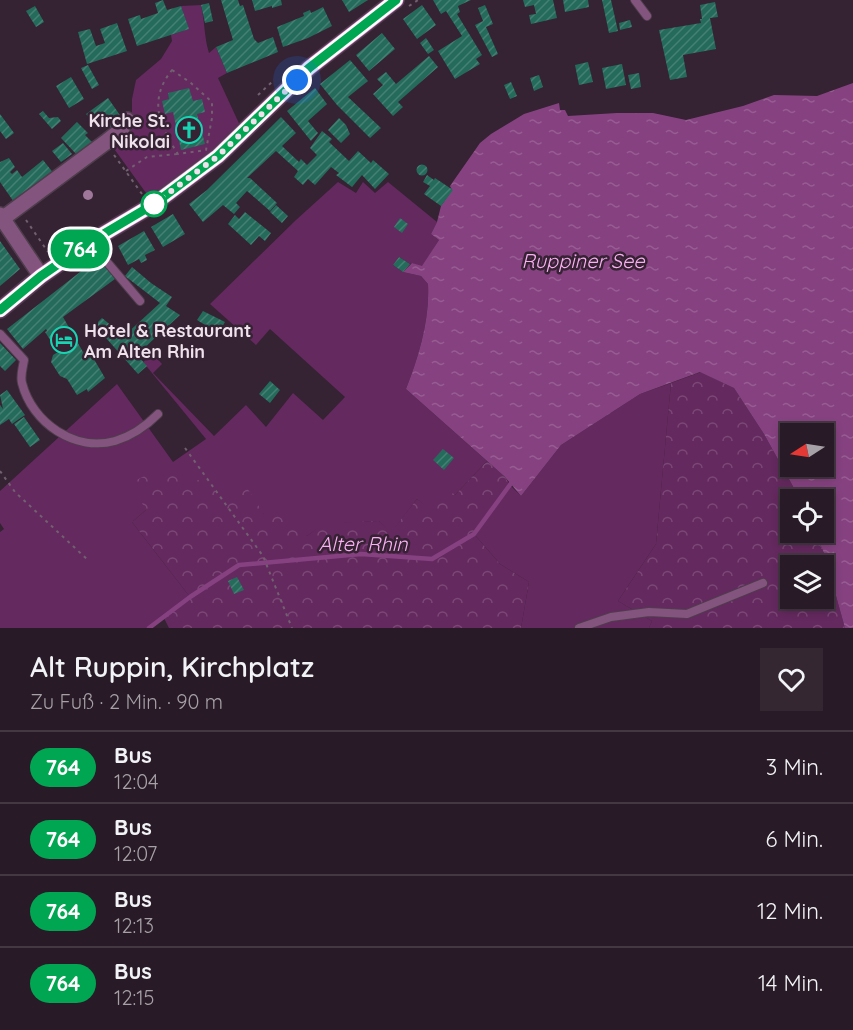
<!DOCTYPE html>
<html lang="de">
<head>
<meta charset="utf-8">
<style>
	body { margin:0; font-family:Quicksand,sans-serif; background:#342732; color:#f1f3f6; height:100vh; display:flex; flex-direction:column; font-size:22px; white-space:nowrap }
	* { box-sizing:border-box; margin:0 }
	p { font-size:20px; color:#a5a1a7 }
	.icon { flex:none; width:33px; height:33px; fill:none; stroke:currentColor; stroke-width:2; stroke-linecap:round; stroke-linejoin:round }
	.map { position:relative; height:628px; overflow:hidden }
	.drawer { display:flex; flex-direction:column; background:#281a26; flex:1 }
	.drawer>* { flex:none }
	.badge { padding:0 12px; border-radius:20px; font-size:21px; line-height:39px }
	.needle { width:39px; rotate:258deg }
	.tools { position:absolute; left:780px; top:423px; display:grid; gap:12px }
	.tools a { display:grid; place-items:center; width:54px; height:54px; border-radius:0px; background:#281a26; box-shadow:0 3px 9px #0003,0 0 0 2px #443843; font-size:30px }
	.you { position:absolute; width:30px; height:30px; margin:-15px; border:4px solid #fff; border-radius:50%; background:#1a73e8; box-shadow:0 0 0 9px #1a73e833 }
	.map>.badge { position:absolute; translate:-50% -50%; box-shadow:0 0 0 3px #fff }
	.round { display:grid; place-items:center; flex:none; width:63px; height:63px; border-radius:0px; background:#342732 }
	.headline { display:flex; align-items:center; justify-content:space-between; height:102px; padding:0 30px }
	h1 { font-size:28px; font-weight:600; line-height:45px }
	ul { padding:0; list-style:none }
	li { display:flex; align-items:center; gap:18px; height:72px; padding:0 30px; border-top:2px solid #443843 }
	li div { flex:1 }
	li b { display:block; font-size:22px }
	li em { font-style:normal }
	li .badge { min-width:66px; font-weight:700; text-align:center }
	.map>svg:first-child { display:block }
</style>
</head>
<body>
<div class="map">
<svg width="853" height="628" viewBox="0 0 853 628">
	<defs>
		<pattern id="forest-crowns" width="20" height="18" patternUnits="userSpaceOnUse" patternTransform="scale(1.5)"><rect width="20" height="18" fill="#64295f"/><path d="M2 6a3 3 0 1 1 6 0M12 15a3 3 0 1 1 6 0" fill="none" stroke="#7a4876"/></pattern>
		<pattern id="water-ripples" width="26" height="14" patternUnits="userSpaceOnUse" patternTransform="scale(1.5)"><rect width="26" height="14" fill="#864280"/><path d="M2 4q2-2 4 0t4 0M15 11q2-2 4 0t4 0" fill="none" stroke="#975d92"/></pattern>
		<pattern id="building-hatch" width="6" height="6" patternUnits="userSpaceOnUse" patternTransform="scale(1.5)"><rect width="6" height="6" fill="#246b5b"/><path d="M-1 1l2-2M0 6l6-6M5 7l2-2" fill="none" stroke="#448073"/></pattern>
	</defs>
	<rect width="100%" height="100%" fill="#352233"/>
	<path fill="#64295f" d="M201 5C205 22 204 37 209 53L216 47 227 73 218 78 243 132 154 204 112 146 128 134 132 122V99L136 80 161 59 172 41 171 35 188 29 181 6Z
		M338 182 356 193 363 182 375 193 388 182 437 222 431 234 439 240 422 267 412 263 410 264 399 257 393 265 403 272 421 276 428 284C430 319 419 356 406 389L487 461 455 495 430 510 417 499 391 533 379 521 324 524 307 536 265 514 225 506 146 510 132 522 190 597 149 628H0V532L4 529 0 523V491L117 384 173 462 206 439 143 362 153 354 162 364 153 373 214 436 246 405 266 427 293 393 323 420 345 397 270 329 256 345 210 304 296 220Z
		M671 383 656 544 618 601 652 621 649 628H521L529 582 500 564 474 534 511 486 521 496 561 445 640 394Z"/>
	<path fill="url(#forest-crowns)" fill-rule="evenodd" d="M701 372 734 388 764 434 800 499 790 500V532L815 533 824 553 845 628H649L652 621 618 601 656 544 671 383ZM790 566H824V598H790Z
		M487 461 504 476 511 486 474 534 500 564 529 582 521 628H169L164 618 190 597 132 522 146 510 130 483 157 470 180 473 211 485 225 506 247 488 264 514 281 502 307 536 324 523 379 521 391 532 417 499 430 509 447 488 455 495Z"/>
	<path fill="url(#water-ripples)" fill-rule="evenodd" d="M853 83V628H845L824 553 815 533 824 532V500L800 499 764 434 734 388 700 372 640 394 561 445 521 496 504 476 406 389C419 356 430 319 428 284L421 276 403 272 412 263 422 266 439 240 431 234 437 222 441 206 452 190 450 186 480 143 491 134 524 114 559 103 560 110H565L568 116 617 113H653L686 120 743 106 774 95 817 96ZM790 434H824V466H790Z"/>
	<g fill="none" stroke-linecap="round" stroke-linejoin="round">
		<path stroke="#864280" stroke-width="4.5" d="M149 628 190 597 239 565 361 554 432 559 474 534 512 482"/>
	</g>
	<path fill="url(#building-hatch)" d="M163 0 167 10 181 6 189 29 137 46 128 19 140 15 141 19 158 13 155 3Z
		M221 0H238L240 6 243 5 254 39 258 43 273 37 278 52 227 73 216 47 233 40Z
		M252 0H281L282 5 272 8V6L255 11Z
		M342 0H368L349 12Z
		M433 0H471L458 6 460 12 457 14 482 55 476 59 480 64 455 79 438 51 462 36 446 11 441 14Z
		M523 0H553L557 18 531 24 529 15 536 14 534 5 525 7Z
		M563 0H588L589 7 565 12Z
		M602 0H611L618 31 609 33Z
		M715 2 718 17 710 18 716 49 683 55 687 77 670 80 659 30 701 23 700 19H702L700 5Z
		M209 3 213 21 205 23 201 5Z
		M422 5 436 25 417 39 403 19Z
		M485 5 493 24 486 27 498 54 492 57 475 25 483 21 478 8Z
		M35 6 44 22 36 27 26 11Z
		M323 7 332 26 308 38 283 47 277 27 304 16 303 13 310 10 311 13Z
		M630 20 632 27 620 30 619 23Z
		M117 23 127 51 87 64 78 32 90 29 96 46 105 43 100 29Z
		M382 33 395 49 369 71 356 55Z
		M426 38 434 50 428 54 420 43Z
		M429 56 438 67 398 102 403 107 393 116 373 94 383 85 377 79 386 72 396 84Z
		M350 60 368 81 348 97 381 128 370 138 337 105 320 84Z
		M588 62 593 82 579 85 575 65Z
		M622 64 626 85 606 89 602 68Z
		M88 65 99 85 92 89 81 68Z
		M639 73 641 87 631 89 628 75Z
		M539 75 543 87 534 91 530 78Z
		M71 77 84 99 69 108 56 86Z
		M511 82 517 96 510 99 504 85Z
		M189 88 193 101 202 99 205 112 197 114 205 144 181 150 173 112 165 114 162 101 169 99 168 93Z
		M315 88 327 104 308 121 318 133 311 141 287 111Z
		M108 98 122 118 113 124 114 127 111 130 107 129 104 125 98 129 86 114Z
		M43 111 49 118 58 117 61 121 52 129 39 114Z
		M0 114 14 133 6 139 0 131Z
		M281 117 296 133 282 146 299 162 301 159 307 165 317 155 310 148 322 131 332 139 329 142 349 161 358 151 371 163 373 160 389 174 375 189 362 175 352 187 336 175 339 173 331 167 315 185 308 179 303 185 294 177 298 171 276 151 247 178H250L277 203 270 211 247 191 236 203 240 207 234 214 223 205 203 222 189 204 207 190Z
		M339 118 346 125 350 134 341 143 328 130Z
		M77 122 88 133 85 135 92 142 90 145 77 155 61 138Z
		M63 143 72 154 61 162 52 151Z
		M9 158 15 167 10 172 12 174 17 170 22 177 43 160 55 175 16 205 0 182V162Z
		M416.5 170a5.5 5.5 0 1 1 11 0a5.5 5.5 0 1 1-11 0Z
		M427 175 434 180 435 178 453 190 441 206 424 194 430 186 423 182Z
		M276 205 288 216 282 223 270 212Z
		M245 212 271 233 265 241 259 236 251 245 228 224 235 215 239 219Z
		M173 214 185 234 163 247 151 227Z
		M400 218 408 224 402 233 394 227Z
		M144 231 155 250 145 255 147 260 141 263 139 259 128 265 118 246Z
		M0 241 20 269 0 286Z
		M399 257 410 264 403 272 393 265Z
		M98 258 115 279 63 317 83 352 88 349 105 378 88 392 87 389 77 395 67 379 60 376 51 362 53 355 58 352 45 332 47 331 46 329 23 349 7 329Z
		M132 267 151 283 172 297 166 306 180 315 165 329 167 331 160 337 158 335 137 355 147 366 138 374 98 329V322L102 318 124 336 160 303 125 276Z
		M203 311 225 322 218 333 197 320Z
		M0 343 16 360 5 371 0 366Z
		M270 381 280 390 270 403 259 394Z
		M7 390 25 415 12 424 9 419 0 425V405L3 409 0 395Z
		M24 417 40 440 30 447 14 424Z
		M443 449 454 458 444 470 433 460Z
		M237 577 244 590 234 594 228 581Z"/>
	<g fill="none" stroke-linecap="round" stroke-linejoin="round">
		<defs>
			<path id="lane" d="M635 0 647 16
				M90 242 140 301
				M0 334 24 360C23 367 20 376 22 383 32 423 75 452 115 441 132 436 146 426 158 414
				M579 628 611 617 649 612 687 614 763 583"/>
			<path id="street" d="M0 215 41 276
				M2 219 106 142 121 130 127 120"/>
			<path id="primary" d="M0 310 41 276 90 242 154 204 218 156 309 68 396 0"/>
		</defs>
		<use href="#lane" stroke="#4f3d4d" stroke-width="10"/>
		<use href="#street" stroke="#4f3d4d" stroke-width="18"/>
		<use href="#primary" stroke="#4f3d4d" stroke-width="18"/>
		<path stroke="#71606f" stroke-width="2" stroke-dasharray="3 4.5" stroke-linecap="butt" d="M409 6 418 0
			M172 70 191 83 212 102V118L206 150 178 154C159 125 148 100 172 70Z
			M258 95 273 81
			M114 155 142 194
			M126 171 147 157 178 154
			M26 220 48 252
			M185 448 263 556 292 628
			M0 471 15 492 89 561"/>
		<use href="#lane" stroke="#83557e" stroke-width="8"/>
		<use href="#street" stroke="#83557e" stroke-width="15"/>
		<use href="#primary" stroke="#db7dd3" stroke-width="15"/>
	</g>
	<circle fill="#9f779a" cx="88" cy="195" r="5"/>
	<g fill="none" stroke-linecap="round" stroke-linejoin="round">
		<defs>
			<path id="line" d="M0 310 41 276 90 242 154 204 218 156 309 68 396 0"/>
		</defs>
		<use href="#line" stroke="#fff" stroke-width="14"/>
		<use href="#line" stroke="#00a651" stroke-width="9"/>
		<path stroke="#efe2ed" stroke-width="6" stroke-dasharray="0 10.8" d="M154 204 218 156 297 80"/>
	</g>
	<defs>
		<symbol id="church-ring" viewBox="-11 -11 22 22"><circle r="9.5" fill="#352233" stroke="#17d5b2" stroke-width="1.5"/><path d="M-1.2-6h2.4v3.5h3.3v2.4h-3.3V6h-2.4V-.1h-3.3v-2.4h3.3Z" fill="#17d5b2"/></symbol>
		<symbol id="hotel-ring" viewBox="-11 -11 22 22"><circle r="9.5" fill="#352233" stroke="#17d5b2" stroke-width="1.5"/><path d="M-6-4.5h1.5V1H6V5H4.5V3h-9V5H-6ZM-4 0a1.8 1.8 0 1 1 3.6 0ZM.5 0V-2.5h3Q6-2.5 6 0Z" fill="#17d5b2"/></symbol>
	</defs>
	<g fill-rule="evenodd">
		<use href="#church-ring" x="174" y="115" width="30" height="30"/>
		<use href="#hotel-ring" x="49" y="325" width="30" height="30"/>
	</g>
	<circle fill="#fff" stroke="#00a651" stroke-width="3" cx="154" cy="204" r="12"/>
	<g text-anchor="middle" dominant-baseline="central" stroke-width="5" stroke-linejoin="round" paint-order="stroke">
		<g font-size="18" font-weight="bold" fill="#efe2ed" stroke="#352233" text-anchor="end">
			<text x="170" y="120">Kirche St.<tspan x="170" dy="21">Nikolai</tspan></text>
			<text x="84" y="330" text-anchor="start">Hotel &amp; Restaurant<tspan x="84" dy="21">Am Alten Rhin</tspan></text>
		</g>
		<g font-size="20" font-style="italic" fill="#fbaff3" stroke="#352233">
			<text x="583" y="260">Ruppiner See</text>
			<text x="363" y="543">Alter Rhin</text>
		</g>
	</g>
</svg>
<div class="tools">
<a><svg class="needle" viewBox="-14 -14 28 28"><path d="M0-13l5 13h-10z" fill="#e53935"/><path d="M0 13l5-13h-10z" fill="#a5a1a7"/></svg></a>
<a><svg class="icon" aria-label="locate" viewBox="0 0 24 24"><circle cx="12" cy="12" r="6"/><path d="M12 2v4M12 18v4M2 12h4M18 12h4"/></svg></a>
<a><svg class="icon" aria-label="layers" viewBox="0 0 24 24"><path d="M12 4l9 5-9 5-9-5zM3 14l9 5 9-5"/></svg></a>
</div>
<div class="you" style="left:297px;top:80px"></div>
<b class="badge" style="left:80px;top:249px;background:#00a651;color:#fff">764</b>
</div>
<section class="drawer">
<div class="headline"><div><h1>Alt Ruppin, Kirchplatz</h1><p>Zu Fuß · 2 Min. · 90 m</p></div><a class="round"><svg class="icon" aria-label="heart" viewBox="0 0 24 24"><path d="M12 20l-8-8c-3-5 5-10 8-4 3-6 11-1 8 4z"/></svg></a></div>
<ul>
<li><span class="badge" style="background:#00a651;color:#fff">764</span><div><b>Bus</b><p>12:04</p></div><em>3 Min.</em></li>
<li><span class="badge" style="background:#00a651;color:#fff">764</span><div><b>Bus</b><p>12:07</p></div><em>6 Min.</em></li>
<li><span class="badge" style="background:#00a651;color:#fff">764</span><div><b>Bus</b><p>12:13</p></div><em>12 Min.</em></li>
<li><span class="badge" style="background:#00a651;color:#fff">764</span><div><b>Bus</b><p>12:15</p></div><em>14 Min.</em></li>
</ul>
</section>
</body>
</html>
